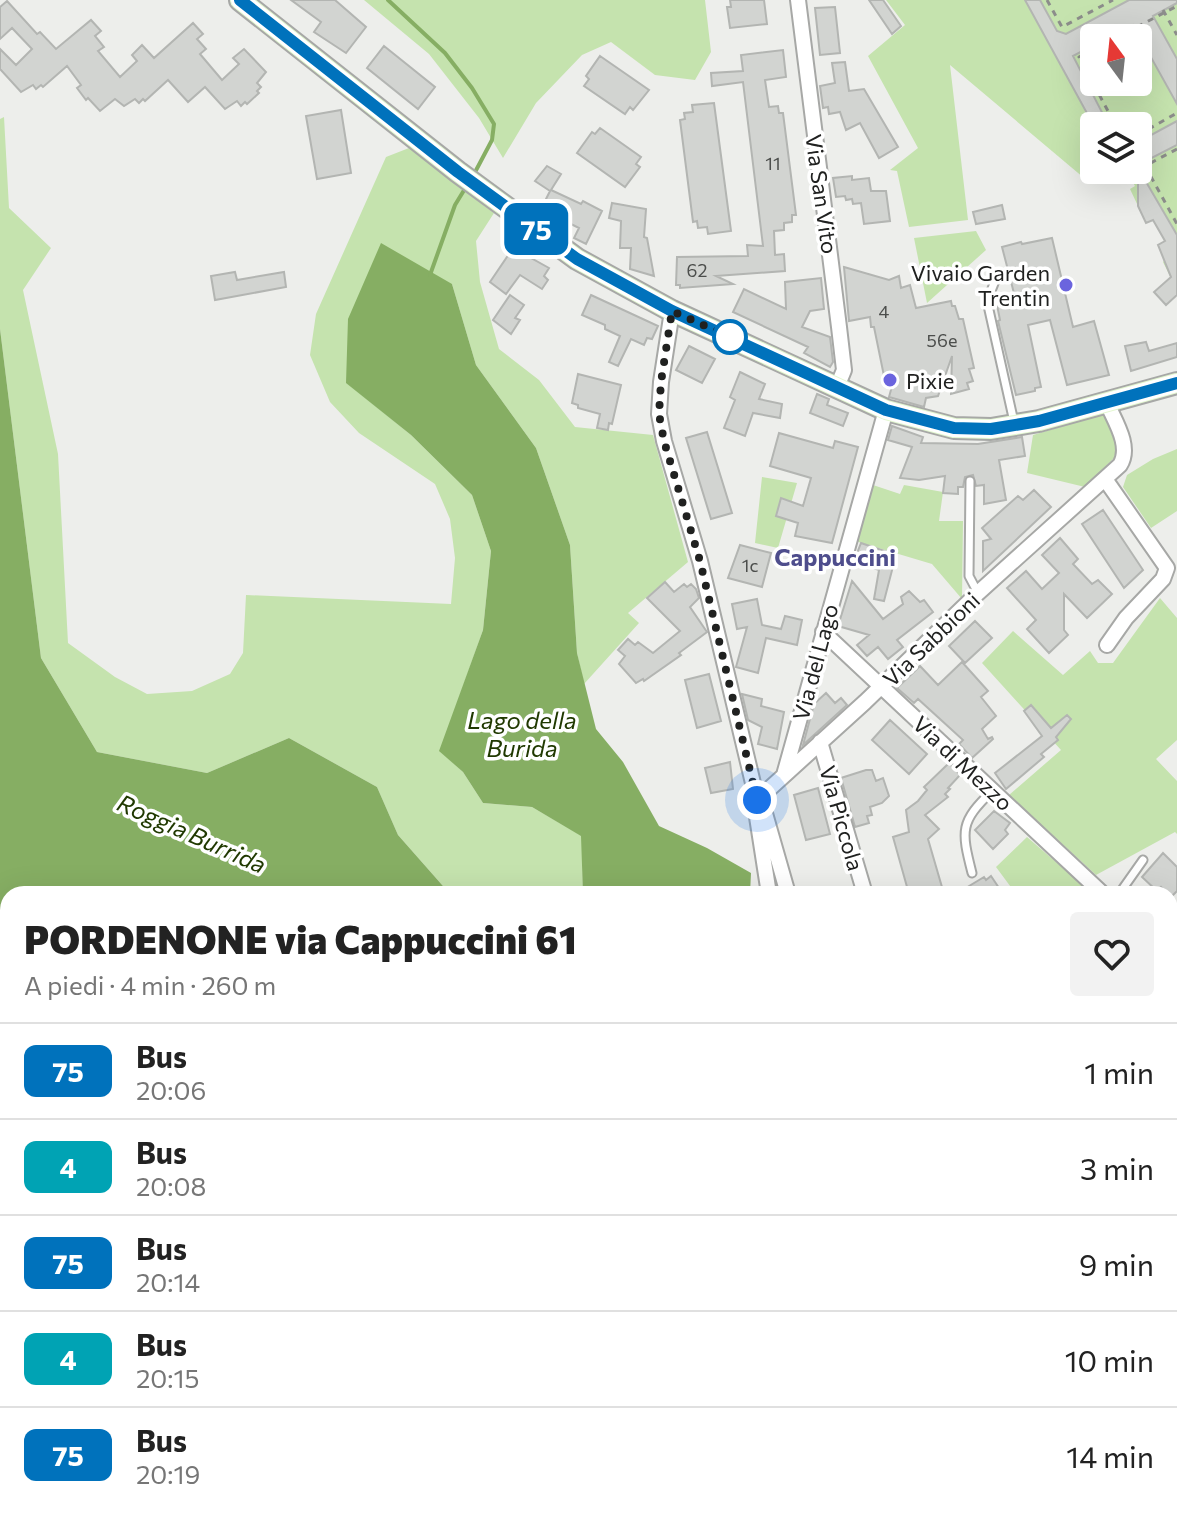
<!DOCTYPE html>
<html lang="it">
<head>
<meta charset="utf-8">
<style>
	body { margin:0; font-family:Commissioner,sans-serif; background:#f2f2f2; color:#222; height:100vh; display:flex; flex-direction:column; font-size:30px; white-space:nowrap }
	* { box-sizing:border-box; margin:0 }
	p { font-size:26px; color:#767676 }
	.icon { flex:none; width:44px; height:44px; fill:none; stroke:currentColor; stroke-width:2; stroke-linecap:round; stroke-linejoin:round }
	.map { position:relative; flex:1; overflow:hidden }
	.drawer { position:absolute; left:0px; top:886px; width:1178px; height:634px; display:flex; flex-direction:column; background:#fff; border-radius:24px 24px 0 0; box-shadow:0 8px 32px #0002 }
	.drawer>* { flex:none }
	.badge { padding:0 16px; border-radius:12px; font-size:28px; line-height:52px }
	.needle { width:52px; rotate:345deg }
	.fabs { position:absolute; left:1080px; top:24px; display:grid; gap:16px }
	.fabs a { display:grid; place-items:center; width:72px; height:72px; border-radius:8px; background:#fff; box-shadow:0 8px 32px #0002; font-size:40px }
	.you { position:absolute; width:40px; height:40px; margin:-20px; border:6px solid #fff; border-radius:50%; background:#1a73e8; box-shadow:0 0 0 12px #1a73e833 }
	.map>.badge { position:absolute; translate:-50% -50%; box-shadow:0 0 0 4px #fff }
	.round { display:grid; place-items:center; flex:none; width:84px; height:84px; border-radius:8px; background:#f2f2f2 }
	.head { display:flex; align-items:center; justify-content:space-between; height:136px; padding:0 24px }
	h1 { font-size:38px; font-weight:800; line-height:60px }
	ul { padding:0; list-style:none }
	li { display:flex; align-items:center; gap:24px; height:96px; padding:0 24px; border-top:2px solid #e0e0e0 }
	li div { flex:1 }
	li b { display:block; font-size:30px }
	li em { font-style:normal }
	li .badge { min-width:88px; font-weight:700; text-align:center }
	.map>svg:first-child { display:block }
</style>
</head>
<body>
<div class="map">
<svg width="1177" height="1519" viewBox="0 0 1177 1519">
	<rect width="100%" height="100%" fill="#edeeeb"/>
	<path fill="#c5e3ae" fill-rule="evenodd" d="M364 0H705L711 52 695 80 655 75 611 42 582 55 536 103 503 158 479 118 429 54Z
		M886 0H1177V280L1174 275 1170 276 1163 262 1165 260V241L1153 220 1146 223 1130 189 1135 186 1126 170H1138V126H1094V170H1099L1084 178 950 65 968 220 909 227 897 171 890 170 918 148 868 56 905 25ZM1094 38H1138V82H1094Z
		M4 117 9 208 51 248 23 290 58 454 68 643 115 677 147 694 192 691 230 674 243 653 246 595 451 604 455 558 450 519 435 484 359 433 330 402 310 355 316 314 386 157 409 148 494 213 476 241 480 282 499 349 539 380 575 427 653 435 688 562 628 613 639 623 584 684 577 653 570 545 536 448 476 365 452 284 346 382 411 435 472 495 491 551 483 630 440 751 463 772 483 803 532 807 582 836 583 894H450L398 835 377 787 289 738 207 773 97 752 41 658 0 329V119Z
		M976 231 986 250 927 303 914 238Z
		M1104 414 1119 453 1085 487 1027 473 1033 435Z
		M1177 449V511L1151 528 1123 487 1127 475 1153 459Z
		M762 477 797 483 778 548 755 543Z
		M870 484 900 494 904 485 943 492 939 521H963L962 599 932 564 855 541Z
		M1160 598 1177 618V740L1156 759 1177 781V834L1175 832 1096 875 1009 795 1061 750 982 663 1013 631 1063 675 1090 651 1098 663H1113Z
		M1027 837 1093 894H1016L996 867Z
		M0 960 8 962V1052L0 1045Z
		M1170 1136 1177 1143V1261L1170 1263Z
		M0 1144 8 1153V1291L0 1290Z
		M1170 1498 1177 1499V1519H1112L1052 1512H1170Z
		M391 1512H712L710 1519H388Z"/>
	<path fill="#86ae63" d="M381 243 452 284 476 365 536 448 570 545 577 653 596 729 623 762 659 826 707 848 751 873 750 894H583L581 836 532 807 483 803 463 772 439 751 483 630 491 551 472 495 411 435 346 383 348 319Z
		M0 329 41 658 97 752 207 773 289 738 377 787 398 835 450 894H8V941L0 938Z"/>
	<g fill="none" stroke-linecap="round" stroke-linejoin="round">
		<path stroke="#86ae63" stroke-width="4" d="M388 0 445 53 472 88 494 124 492 140 473 176
			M430 275 455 205 466 187
			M702 1512 703 1519
			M847 1512 865 1519"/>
	</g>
	<path fill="#d2d4d1" stroke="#b3b5b2" stroke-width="2" d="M291 0H335L366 27 346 53 314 32 321 22Z
		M730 0H764L767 24 730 28 727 7H731Z
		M869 0H883L901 26 892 34Z
		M1025 0H1040L1057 31 1066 34 1129 0H1177V3L1153 16 1177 59V104L1133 25 1107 38H1094V45L1073 56 1109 126H1094Z
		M7 1 37 34 40 32 56 49 91 20 101 31 95 36 104 47 98 51 120 77 137 61 132 55 142 45 154 58 193 23 203 34 197 39 206 49 200 54 222 80 239 64 233 58 244 49 266 72 257 83 261 87 257 91 259 93 247 104 245 102 241 106 237 101 225 109 205 87 188 102 168 80 145 101 143 99 139 103 135 99 124 106 115 99 100 111 88 98 86 100 77 88 81 85 67 66 43 87 41 85 36 89 33 85 21 92 0 69V49L16 65 32 49 12 28 0 39V7Z
		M835 7 840 53 820 55 815 8Z
		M384 46 435 87 418 109 367 68Z
		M783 50 786 77 765 80 769 107 778 106 779 113H783L796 215H792V222L784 223V230L774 231 775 255 784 254 785 271 716 276 733 284 680 288V285H676L677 257 748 256 747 245 763 246 743 82 712 86 711 73 743 71 741 55Z
		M600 56 649 90 633 110 630 107 625 114 584 86 589 79 586 76Z
		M845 62 849 91 864 89 898 147 879 158 860 123 846 130 840 112 829 114 828 107 823 108 820 86 835 83 832 63Z
		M714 103 731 231 708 234 707 227 698 228 697 221 693 222 680 120 685 119 684 113 693 112 692 105Z
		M341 110 351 173 317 179 306 116Z
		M1177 121V145L1138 165V142Z
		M600 128 641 157 636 164 640 167 625 187 577 153 592 132 595 134Z
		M547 166 561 174 551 190 581 204 583 201 602 211 586 244 574 238 579 228 541 209 550 191 535 181Z
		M1138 168 1177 235V295L1166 305 1154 292 1171 277 1158 245 1165 241 1153 220 1146 223 1138 206Z
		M852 176V180L869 178 871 191H886L890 221 864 224 861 203 853 204 852 199 846 200 845 196 836 197 833 178Z
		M612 203 646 209 644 237 647 238 654 276 630 269 631 248H620L621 221 609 218Z
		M1002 205 1005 219 976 224 973 212Z
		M1052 238 1073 327 1094 321 1109 375 1067 385 1050 320 1028 325 1041 387 1035 388V391L1016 395 998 321 1000 320 997 305 1016 301 1002 247 1021 242 1022 244Z
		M513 248 549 268 544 276 548 280 542 289 520 275 506 294 490 282Z
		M844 267 889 280 899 276 901 288 910 285 916 308 951 301 952 306H955L959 319H963L974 368 969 369 973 381 967 383 969 389 951 394 952 356 938 396 926 398 924 407 889 397 894 379 884 376 874 327H871L870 317 849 321Z
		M235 272 237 280 284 272 286 287 215 300 211 276Z
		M821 278 824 309 810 311 802 327 830 337 833 362 830 367 804 353 808 347 733 312 744 289 786 309 785 282Z
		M510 295 524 305 515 318 520 320 511 334 493 320Z
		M591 295 658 326 652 339 647 338 644 345 631 339 618 366 609 362 620 336 605 329V325L582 315Z
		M1146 342 1149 351 1177 343V357L1131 371 1125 346Z
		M689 346 715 359 702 383 676 370Z
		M740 372 765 384 759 399 782 404 780 418 753 413 745 436 724 428 735 400 730 397Z
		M578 374 621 385 612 424 609 423 608 430 597 428 600 414 578 408V405L572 403Z
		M817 394 829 399 827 405 848 413 843 426 810 413Z
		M892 426 923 437 921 443 978 444 1022 437 1025 456 999 460 1006 500 984 504V485L976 486 973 475 965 477 963 487H958V494L943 493 945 476 919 480 900 478 912 447 888 440Z
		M707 432 732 513 711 519 686 438Z
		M779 433 833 448 835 441 858 447 832 543 795 536 798 523 776 516 781 498 803 506 811 478 770 466Z
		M1034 490 1051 507 983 571V541L991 539 982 528 1018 496 1023 500Z
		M1103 510 1143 570 1124 588 1082 524Z
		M1060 538 1078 559 1073 564 1092 584 1098 580 1112 594 1087 618 1064 594V630L1068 635 1049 653 1027 629 1036 620 1007 588 1026 571 1042 589 1059 573 1042 555Z
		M861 543 896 555 884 601 874 599 879 570 854 561Z
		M740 545 771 553 762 587 728 578Z
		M852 581 883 619 903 604 901 597 909 591 920 602 924 600 933 612 897 640 903 647 888 659 878 647 867 656 857 645 869 635 838 626Z
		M665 582 674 592 684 584 687 587 691 584 696 589 699 598 690 607 707 632 679 653 681 655 644 681 643 679 636 683 619 664 625 656 618 650 628 639 635 645 638 642 653 653 680 631 647 598Z
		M757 599 762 625 781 629 785 616 802 620 797 645 766 638 758 673 736 667 747 627 737 629 732 604Z
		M975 621 992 638 965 663 949 646Z
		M962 662 988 691 981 697 996 716 982 729 988 739 992 737 993 739 972 758 959 744 963 740 918 699 914 703 897 688 920 666 938 685Z
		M709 674 721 721 697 728 685 680Z
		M826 693 835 703 841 698 847 705 803 745 814 704Z
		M742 694 762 699 761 706 784 712 777 749 758 744 762 727 748 720Z
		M1031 705 1051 728 1067 715 1071 719 1056 737 1058 740 1041 754 1044 757 1006 789 995 773 1042 736 1024 711Z
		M890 720 927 754 909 774 872 740Z
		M730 762 733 789 711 793 705 768Z
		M949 763 960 775 948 788 950 789 945 794 948 797 925 815 939 829 928 839 944 894H909L893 837 909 832 906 810 918 801 927 790 924 787Z
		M866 770H872L876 781 883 778 889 796 882 803 870 807 872 815 867 816 869 823 855 827 841 778Z
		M818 788 830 834 806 840 794 795Z
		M994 811 1010 823 1005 830 1008 834 993 849 975 830Z
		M1163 853 1177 867V891L1171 897 1161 887 1157 891 1142 877Z
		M991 876 1003 894H956L984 877 986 880Z"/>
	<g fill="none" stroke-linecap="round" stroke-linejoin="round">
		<defs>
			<path id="lane" d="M995 281 987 301 1014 422
				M970 481 969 576 978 593
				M972 873C961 830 960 822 992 791
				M1119 894 1143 860"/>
			<path id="street" d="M798 0 839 327 844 370 837 387
				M672 311 661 382 659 414 664 441 700 561 757 800V817L769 894
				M1105 479 1167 568 1163 579 1126 618 1107 645
				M823 632 1103 894
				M820 742 865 894
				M784 775 886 410
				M757 800 865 702 978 593 1120 465C1132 446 1114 420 1106 401
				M764 810 788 894
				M1170 958 1177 965
				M0 1054 8 1065
				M0 1299 8 1301
				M0 1502 8 1490
				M46 1512 49 1519
				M182 1512 186 1519
				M259 1519 268 1512"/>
			<path id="secondary" d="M240 0 458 172 577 259 672 311 886 410 954 428 991 429 1039 421 1177 383"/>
		</defs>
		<use href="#lane" stroke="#a7a8a6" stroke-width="11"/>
		<use href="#street" stroke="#a7a8a6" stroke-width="18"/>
		<use href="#secondary" stroke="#a7a8a6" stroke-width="24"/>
		<path stroke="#8c8d8b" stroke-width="3" stroke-dasharray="6 6" stroke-linecap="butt" d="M1047 0 1062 27 1113 0
			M1163 10 1177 35
			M1116 38 1177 6
			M1094 49 1079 57 1116 126
			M1138 135 1177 113
			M1177 149 1145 166 1177 224
			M0 946 8 949"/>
		<use href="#lane" stroke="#fff" stroke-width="7"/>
		<use href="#street" stroke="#fff" stroke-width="14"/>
		<use href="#secondary" stroke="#e4f8d2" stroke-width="20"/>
	</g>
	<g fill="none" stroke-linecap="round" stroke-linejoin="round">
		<defs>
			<path id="line" d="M240 0 458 172 577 259 672 311 886 410 954 428 991 429 1039 421 1177 383"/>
		</defs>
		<use href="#line" stroke="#fff" stroke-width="18"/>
		<use href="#line" stroke="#0072bc" stroke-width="12"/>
		<path stroke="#202120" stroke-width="8" stroke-dasharray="0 14.4" d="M730 337 672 311 661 382 659 414 664 441 700 561 757 800"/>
	</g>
	<g fill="#6b64de" stroke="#fff" stroke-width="3">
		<circle cx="1066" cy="285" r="8"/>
		<circle cx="890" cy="380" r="8"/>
	</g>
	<circle fill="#fff" stroke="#0072bc" stroke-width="4" cx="730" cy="337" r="16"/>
	<g text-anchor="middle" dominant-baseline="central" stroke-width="7" stroke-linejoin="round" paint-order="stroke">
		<g font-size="18" fill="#4c4e4c">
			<text x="773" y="163">11</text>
			<text x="697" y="270">62</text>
			<text x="884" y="311">4</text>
			<text x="942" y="340">56e</text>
			<text x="750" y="565">1c</text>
		</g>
		<g font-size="22" fill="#202120" stroke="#fff">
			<text transform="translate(822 194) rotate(82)">Via San Vito</text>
			<text transform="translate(931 639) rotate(-44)">Via Sabbioni</text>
			<text transform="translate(815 662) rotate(-75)">Via del Lago</text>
			<text transform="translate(963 763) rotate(43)">Via di Mezzo</text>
			<text transform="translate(842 818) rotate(74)">Via Piccola</text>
		</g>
		<g font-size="22" fill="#202120" stroke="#fff" text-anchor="end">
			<text x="1050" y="272">Vivaio Garden<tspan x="1050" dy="25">Trentin</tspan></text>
			<text x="906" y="380" text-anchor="start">Pixie</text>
		</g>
		<g font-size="24" font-weight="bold" fill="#4e4d8c" stroke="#fff">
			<text x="835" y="556">Cappuccini</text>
		</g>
		<g font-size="24" font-style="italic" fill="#203901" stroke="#fff">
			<text x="522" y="719">Lago della<tspan x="522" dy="28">Burida</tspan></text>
			<text transform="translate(192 833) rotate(24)">Roggia Burrida</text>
		</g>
	</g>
</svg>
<div class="fabs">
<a><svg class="needle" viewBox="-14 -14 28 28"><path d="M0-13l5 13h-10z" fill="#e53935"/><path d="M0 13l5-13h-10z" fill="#767676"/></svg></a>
<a><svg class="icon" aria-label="layers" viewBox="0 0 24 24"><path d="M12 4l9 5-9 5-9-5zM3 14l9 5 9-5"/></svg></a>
</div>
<div class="you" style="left:757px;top:800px"></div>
<b class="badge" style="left:536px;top:229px;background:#0072bc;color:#fff">75</b>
<section class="drawer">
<div class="head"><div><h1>PORDENONE via Cappuccini 61</h1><p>A piedi · 4 min · 260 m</p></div><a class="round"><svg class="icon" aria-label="heart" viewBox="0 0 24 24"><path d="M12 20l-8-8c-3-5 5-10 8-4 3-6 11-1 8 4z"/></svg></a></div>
<ul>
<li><span class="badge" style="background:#0072bc;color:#fff">75</span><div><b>Bus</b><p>20:06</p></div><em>1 min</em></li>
<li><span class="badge" style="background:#00a3b4;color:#fff">4</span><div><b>Bus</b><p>20:08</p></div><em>3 min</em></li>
<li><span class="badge" style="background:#0072bc;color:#fff">75</span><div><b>Bus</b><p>20:14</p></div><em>9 min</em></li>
<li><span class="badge" style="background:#00a3b4;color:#fff">4</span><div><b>Bus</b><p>20:15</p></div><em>10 min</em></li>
<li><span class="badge" style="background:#0072bc;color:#fff">75</span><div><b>Bus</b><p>20:19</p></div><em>14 min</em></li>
</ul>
</section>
</div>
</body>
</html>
